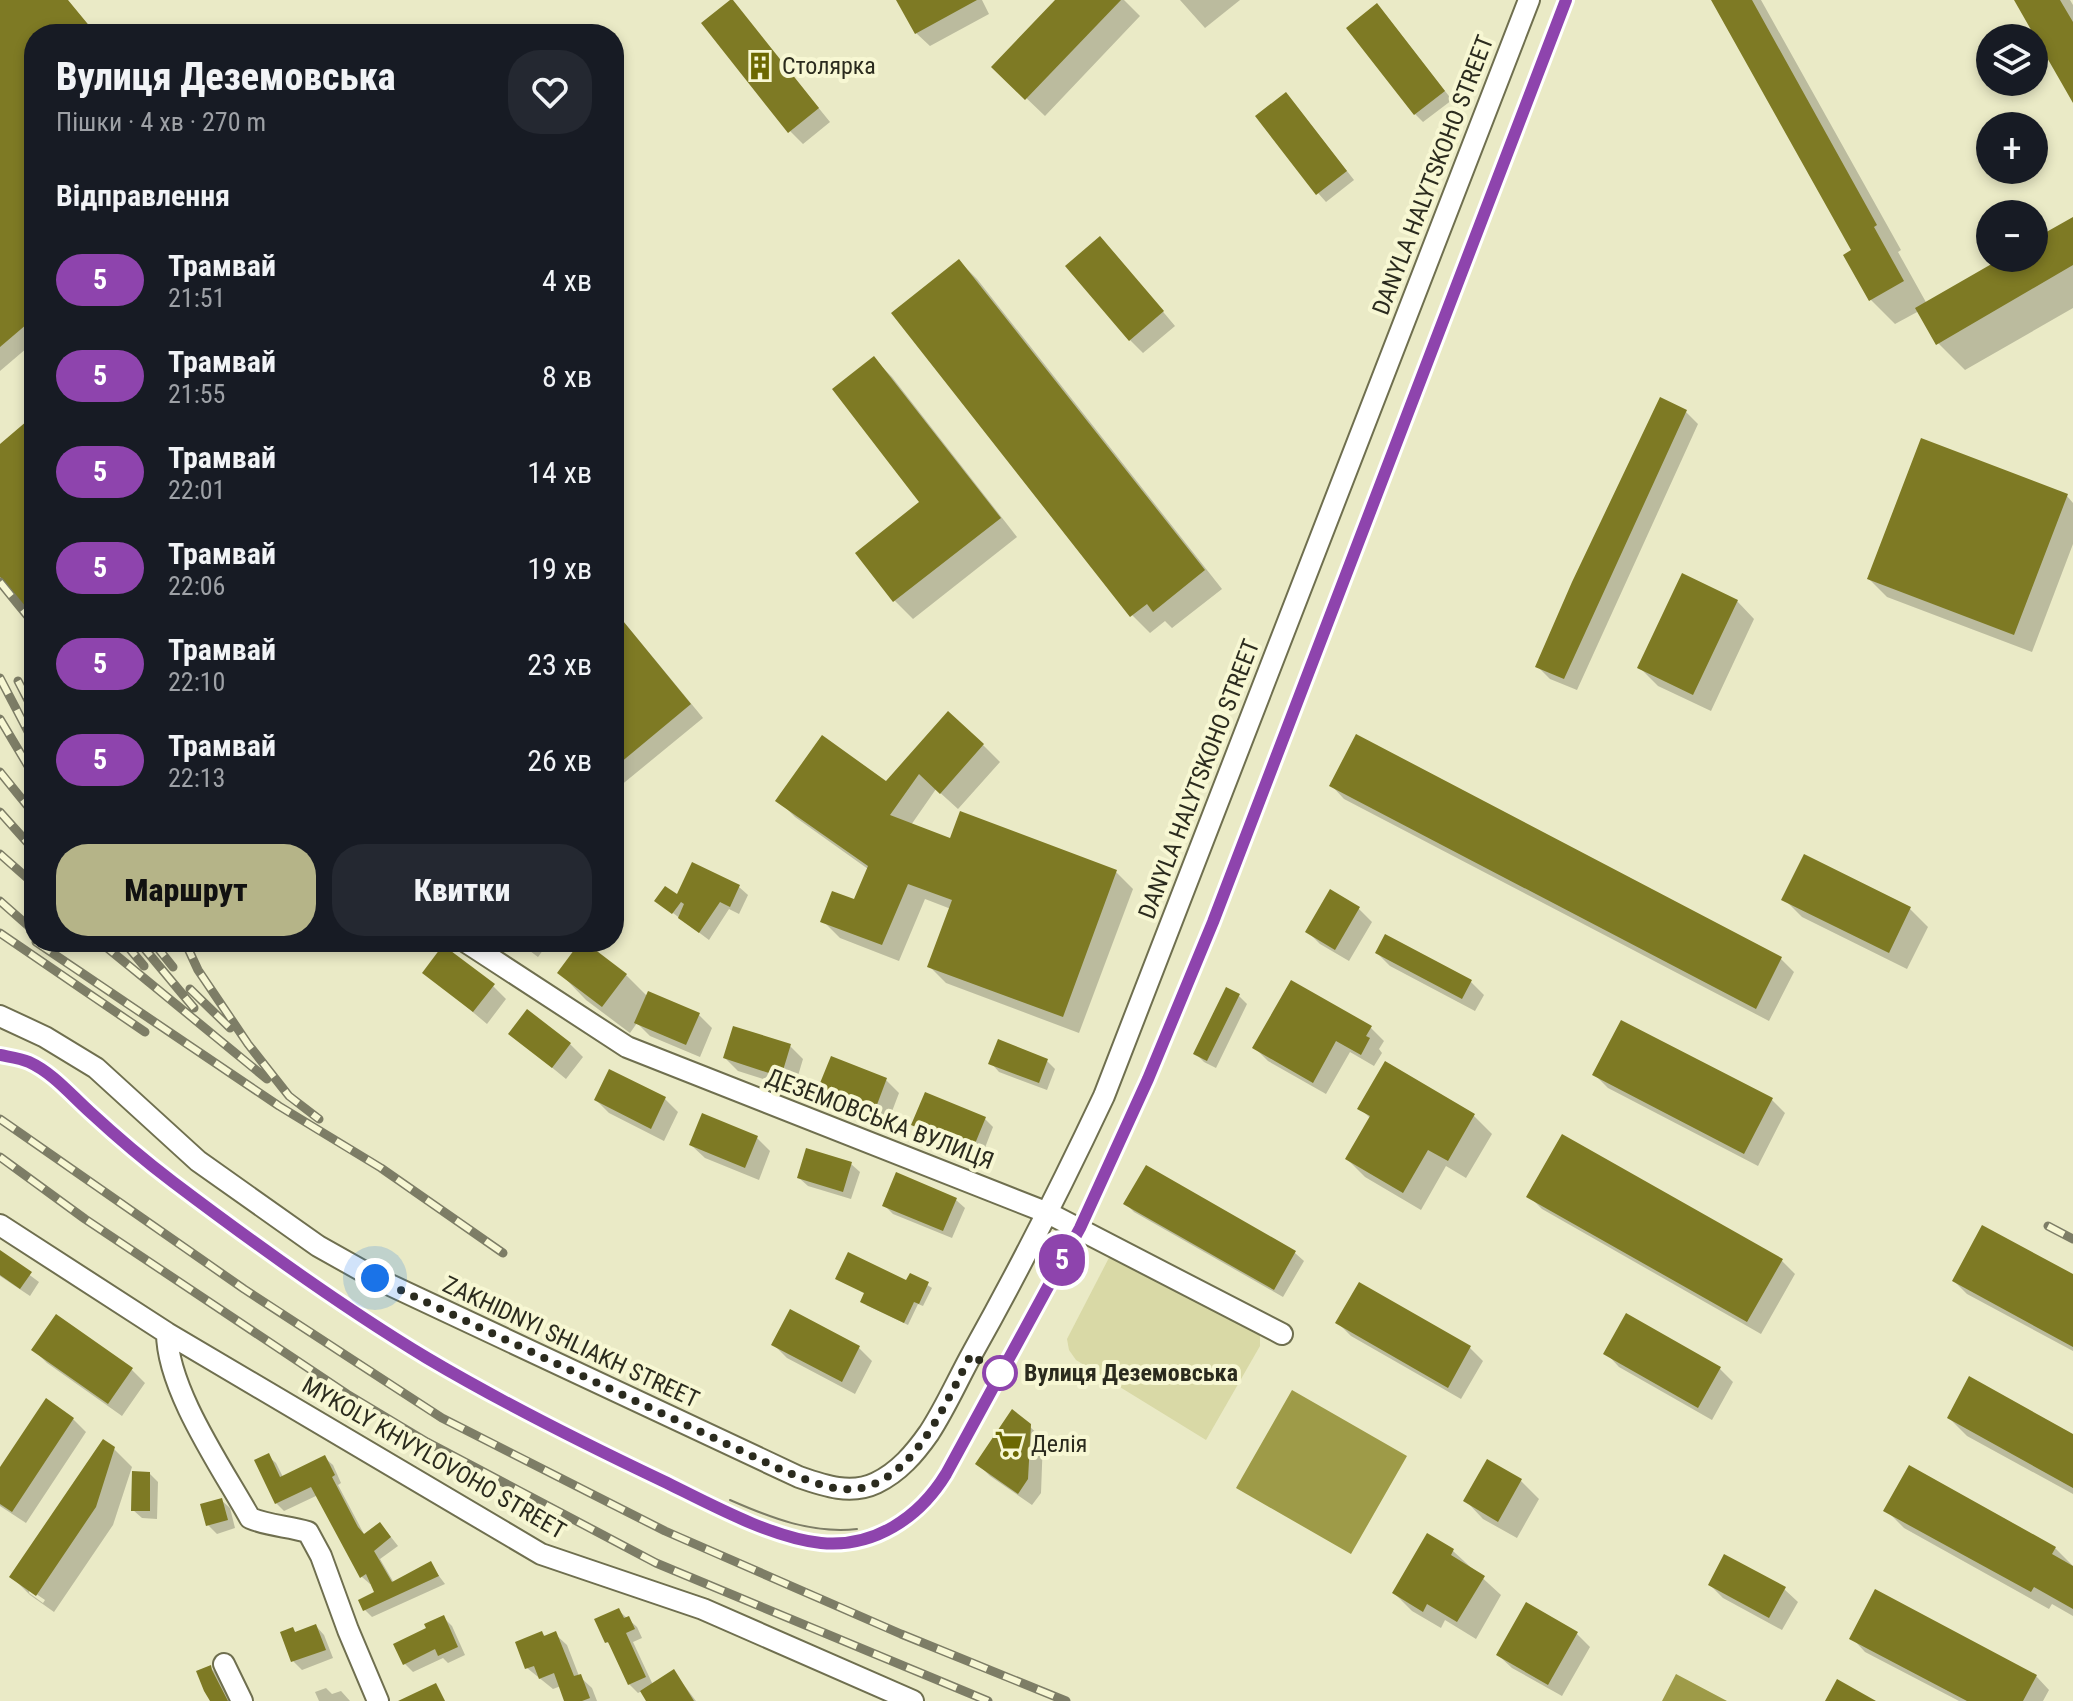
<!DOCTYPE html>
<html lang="uk">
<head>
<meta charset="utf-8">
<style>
	body { margin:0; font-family:"Roboto Condensed",sans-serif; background:#242831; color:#f1f3f6; height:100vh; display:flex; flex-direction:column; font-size:30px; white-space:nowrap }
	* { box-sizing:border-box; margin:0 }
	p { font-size:26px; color:#9ea1a6 }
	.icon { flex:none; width:44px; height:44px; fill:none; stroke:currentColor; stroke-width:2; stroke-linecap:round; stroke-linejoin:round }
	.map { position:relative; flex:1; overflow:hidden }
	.panel { position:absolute; left:24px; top:24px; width:600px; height:928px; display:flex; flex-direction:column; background:#171b24; border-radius:32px; box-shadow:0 4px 12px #0003 }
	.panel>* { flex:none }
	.badge { padding:0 16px; border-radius:26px; font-size:28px; line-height:52px }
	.tools { position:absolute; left:1976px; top:24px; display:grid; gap:16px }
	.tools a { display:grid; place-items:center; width:72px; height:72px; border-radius:50%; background:#171b24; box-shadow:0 4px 12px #0003; font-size:40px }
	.you { position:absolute; width:40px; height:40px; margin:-20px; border:6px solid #fff; border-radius:50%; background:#1a73e8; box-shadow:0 0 0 12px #1a73e833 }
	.map>.badge { position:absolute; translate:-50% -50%; box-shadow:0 0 0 4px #fff }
	h2 { padding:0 32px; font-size:30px; line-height:72px }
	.round { display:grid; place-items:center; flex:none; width:84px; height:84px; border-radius:32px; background:#242831 }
	.overview { display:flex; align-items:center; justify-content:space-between; height:136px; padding:0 32px }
	h1 { font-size:38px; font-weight:800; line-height:60px }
	.action { display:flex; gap:16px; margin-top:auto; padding:16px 32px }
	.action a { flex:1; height:92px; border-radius:32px; background:#b5b488; color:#111; font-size:32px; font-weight:800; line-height:92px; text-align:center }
	.action a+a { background:#242831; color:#f1f3f6 }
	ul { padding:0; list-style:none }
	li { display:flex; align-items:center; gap:24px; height:96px; padding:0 32px }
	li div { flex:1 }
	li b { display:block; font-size:30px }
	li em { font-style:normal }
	li .badge { min-width:88px; font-weight:700; text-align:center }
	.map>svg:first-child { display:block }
</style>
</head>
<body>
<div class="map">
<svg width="2073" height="1701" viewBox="0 0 2073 1701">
	<rect width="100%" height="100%" fill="#eaeac6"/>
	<path fill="#d9d9a6" d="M1113 1250 1260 1332V1346L1206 1440 1076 1360 1069 1350 1067 1339Z"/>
	<path fill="#9e9b48" d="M1292 1390 1407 1456 1351 1554 1236 1488Z
		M1676 1674 1727 1701H1662Z"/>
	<path fill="#0003" fill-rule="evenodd" d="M0 0H67L96 34H34V342L0 371Z
		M905 0H982L989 14 930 46 916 33Z
		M1058 0H1124L1140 16 1045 116 994 67Z
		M1180 0H1240L1205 28Z
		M1713 0H1761L1901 250 1898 252 1927 304 2006 258H2034V242L2073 219V308L1965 370 1938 343 1919 311 1895 324 1870 299 1853 251Z
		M2016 0H2070L2073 5V99Z
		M732 1 830 122 803 144 790 131Z
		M1385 14 1452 100 1423 122 1415 114Z
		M1294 103 1354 180 1326 202 1318 193Z
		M1113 252 1175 326 1143 353 1130 340Z
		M959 261 977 279 1222 589 1172 628 1165 621 1150 633 1132 615Z
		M874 359 892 377 1017 537 913 619 895 601 858 553 922 503Z
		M1686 412 1698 424 1577 690 1550 679 1537 666Z
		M2067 496 2073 503V544L2032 652 1887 597 1869 579Z
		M1737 601 1754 619 1711 711 1658 686 1640 668Z
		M614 610 703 718 614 791Z
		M1357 737 1781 959 1794 972 1769 1021 1344 799 1331 785Z
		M983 745 1000 762 958 809 936 789 911 825 951 841 961 814 1116 872 1133 889 1079 1033 946 983 929 966 951 909 925 899 899 961 840 938 823 921 855 902 868 869 795 817 778 800 887 784Z
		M739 887 748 895 739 914 729 909 709 940 657 901Z
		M1331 892 1359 909 1372 922 1349 961 1320 944 1307 931Z
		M1784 899 1910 909 1928 927 1907 969 1802 917Z
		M518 942H549L538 957Z
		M1377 953 1470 981 1484 995 1475 1011 1390 966Z
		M425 972 493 986 506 999 487 1024Z
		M560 973 626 975 648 997 699 1015 712 1028 700 1057 650 1036 637 1023 630 1033 586 1000Z
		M1239 996 1247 1004 1216 1068 1204 1062 1196 1054Z
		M1371 1028 1384 1041 1379 1049 1382 1053 1374 1066 1350 1052 1326 1094 1268 1061 1255 1048Z
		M511 1034 570 1044 583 1057 566 1079Z
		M790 1046 803 1059 794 1089 738 1071 725 1058Z
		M1047 1061 1055 1069 1047 1090 999 1072 991 1063Z
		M1595 1075 1772 1100 1785 1113 1758 1166 1608 1088Z
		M886 1080 899 1093 888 1122 834 1100 821 1087Z
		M665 1099 678 1112 664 1141 609 1113 596 1100Z
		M1360 1108 1474 1116 1492 1134 1466 1178 1446 1166 1421 1210 1365 1177 1347 1159 1371 1119Z
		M985 1119 993 1127 981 1158 922 1133 913 1124Z
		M757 1138 770 1151 759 1180 705 1158 691 1145Z
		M851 1164 860 1172 851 1199 808 1186 799 1178Z
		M1147 1167 1295 1253 1304 1261 1283 1297 1134 1212 1126 1204Z
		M1529 1196 1782 1261 1795 1274 1761 1334 1542 1209Z
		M956 1200 965 1208 952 1238 893 1214 884 1205Z
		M0 1253 39 1282 30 1296 0 1276Z
		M911 1275 932 1288 923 1306 918 1304 908 1325 866 1305 907 1283Z
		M2073 1277V1351L1967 1294 1954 1281Z
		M1360 1285 1470 1348 1483 1361 1461 1399 1351 1336 1338 1323Z
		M1627 1316 1720 1369 1733 1382 1712 1420 1619 1367 1606 1353Z
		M56 1317 132 1370 145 1383 122 1416 47 1363 34 1350Z
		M774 1345 859 1348 872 1361 855 1394 787 1358Z
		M1949 1418 2073 1436V1494L1967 1436Z
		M73 1419 86 1432 26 1523 0 1506V1471Z
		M1029 1426 1043 1439 1041 1493 1032 1505 990 1476 977 1463Z
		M114 1449 132 1467 113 1525 54 1612 30 1595 12 1577ZM29 1589 45 1600 43 1603 29 1593Z
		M268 1456 276 1463 283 1477 325 1458 333 1465 341 1483 338 1485 365 1536 387 1532 398 1546 380 1559 394 1583 430 1564 445 1584 372 1617 364 1609 376 1593 372 1583 370 1584 362 1577 318 1495 284 1511 276 1503Z
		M1488 1462 1521 1481 1539 1499 1517 1538 1483 1519 1466 1501Z
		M150 1474 158 1482 157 1519 142 1518 133 1510Z
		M221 1500 230 1508 235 1528 217 1534 208 1525Z
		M1886 1510 2055 1548 2073 1566V1616L2052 1604 2049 1609 1904 1528Z
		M1428 1536 1453 1551 1501 1595 1476 1639 1445 1620 1441 1628 1412 1611 1394 1593Z
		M1710 1585 1784 1589 1798 1602 1782 1630 1723 1598Z
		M618 1610 637 1627 642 1638 633 1642 653 1685 674 1672 696 1701H649L642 1691 638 1693 629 1684 613 1647 607 1642Z
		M443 1617 452 1626 465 1655 448 1663 443 1658 413 1672 405 1664 428 1629Z
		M316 1626 324 1635 333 1658 302 1670 293 1661V1630L296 1633Z
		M542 1633 546 1637 555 1634 567 1645 579 1676 592 1688 597 1701H566L561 1686 553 1689 527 1668 517 1643Z
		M1577 1634 1590 1647 1562 1696 1512 1668 1498 1655Z
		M1852 1638 2036 1676 2049 1690 2043 1701H1959L1865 1652Z
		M211 1668 218 1675 230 1701H213Z
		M326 1688 332 1694 341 1691 350 1701H319L315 1692Z"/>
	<path fill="#7e7a24" d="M0 0H68L96 34H34V318L0 347Z
		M730 0H733L819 108 788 133 701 23Z
		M896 0H977L915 34Z
		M1055 0H1121L1025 100 991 67Z
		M1711 0H1752L1877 225 1874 227 1904 281 1869 301 1843 255 1851 250Z
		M2014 0H2060L2073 22V103Z
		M1377 3 1445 91 1414 115 1346 28Z
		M1286 92 1347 171 1316 195 1255 116Z
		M2073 217V265L1936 345 1915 308 2002 258H2034V239Z
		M1100 236 1164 311 1129 341 1065 266Z
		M959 259 1205 570 1153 612 1147 604 1130 617 891 313Z
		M874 356 1001 518 893 602 855 553 919 502 832 389Z
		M1660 397 1687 410 1564 679 1535 667 1572 582Z
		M34 415V618L0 577V444Z
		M1921 438 2068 494 2014 635 1867 579Z
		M1682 573 1738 600 1693 695 1637 668Z
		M614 610 691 704 614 768Z
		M948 711 984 744 940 794 919 774 890 815 950 838 960 811 1117 870 1063 1017 927 967 952 900 908 884 882 945 820 922 832 891 854 899 868 866 775 801 822 735 886 781Z
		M1356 734 1782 957 1756 1009 1329 786Z
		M1804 854 1911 907 1889 953 1781 900Z
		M692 862 740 885 730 907 720 902 699 933 678 918 684 904 681 902 672 914 654 901 665 886 677 894Z
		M1330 889 1360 907 1335 950 1305 932Z
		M1385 934 1472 980 1462 999 1375 953Z
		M580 942H585L627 974 602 1007 557 973Z
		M443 945 495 984 473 1012 422 973Z
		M1291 980 1372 1026 1366 1036 1370 1038 1361 1055 1336 1041 1313 1083 1252 1048Z
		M1226 987 1240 994 1207 1061 1193 1054Z
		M648 991 700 1013 686 1045 634 1023Z
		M527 1009 571 1043 552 1068 508 1034Z
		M1621 1020 1773 1098 1744 1154 1592 1075Z
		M733 1026 791 1044 781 1077 723 1058Z
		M998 1039 1048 1059 1039 1083 988 1064Z
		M831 1056 887 1078 875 1110 818 1088Z
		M1385 1061 1475 1114 1448 1161 1428 1150 1403 1193 1345 1159 1370 1116 1357 1109Z
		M609 1069 666 1097 651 1129 594 1100Z
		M925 1092 986 1117 972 1151 911 1125Z
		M702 1113 758 1136 745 1168 689 1145Z
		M1562 1134 1783 1259 1747 1322 1526 1197Z
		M806 1148 852 1162 843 1192 797 1178Z
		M1146 1165 1296 1251 1274 1290 1123 1204Z
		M896 1172 957 1198 943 1231 882 1206Z
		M1982 1225 2073 1274V1347L1952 1281Z
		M0 1250 32 1272 20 1289 0 1275Z
		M848 1252 906 1280 910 1273 929 1282 919 1304 914 1302 904 1323 860 1302 864 1293 835 1279Z
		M1359 1282 1471 1346 1448 1388 1335 1323Z
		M790 1309 860 1346 842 1382 771 1345Z
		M1626 1313 1721 1367 1698 1408 1603 1354Z
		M56 1314 133 1368 108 1404 31 1350Z
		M1969 1376 2073 1434V1488L1947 1418Z
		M46 1398 74 1418 12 1512 0 1504V1467Z
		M1012 1409 1031 1424 1028 1479 1018 1494 975 1464Z
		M103 1439 115 1447 96 1507 36 1596 9 1577Z
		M269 1453 280 1477 325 1455 335 1475 332 1477 358 1527 364 1534 380 1522 391 1537 374 1551 392 1582 431 1561 439 1576 363 1611 358 1600 374 1592 366 1574 360 1578 311 1487 275 1504 254 1460Z
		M1487 1459 1522 1479 1498 1522 1463 1501Z
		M1909 1465 2056 1547 2052 1554 2073 1566V1609L2034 1587 2031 1592 1883 1511Z
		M132 1471 150 1472V1511H131Z
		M222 1498 228 1520 206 1526 200 1504Z
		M1427 1533 1454 1549 1451 1555 1485 1576 1457 1622 1427 1604 1423 1612 1392 1593Z
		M1724 1554 1786 1587 1769 1618 1708 1585Z
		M1875 1589 2037 1675 2023 1701H1967L1849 1639Z
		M1526 1602 1578 1632 1548 1685 1496 1655Z
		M619 1608 624 1618 629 1616 635 1629 626 1633 646 1677 628 1685 608 1642 605 1643 594 1619Z
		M444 1615 458 1647 438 1656 435 1649 403 1665 393 1644 426 1628 424 1624Z
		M316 1624 326 1650 291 1662 280 1632 293 1627 295 1632Z
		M542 1631 544 1636 556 1631 574 1676 581 1674 590 1698 582 1701H564L554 1673 539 1679 534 1666 525 1669 515 1642Z
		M211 1665 212 1670 228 1701H210L204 1691 196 1671Z
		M674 1669 694 1701H646L640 1691Z
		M1837 1679 1876 1701H1825Z
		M436 1683 445 1701H398Z"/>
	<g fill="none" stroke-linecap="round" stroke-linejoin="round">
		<defs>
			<path id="minor" d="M466 942 627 1047 1048 1213 1282 1334
				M0 1016 45 1037 96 1068 198 1161 318 1246 375 1278 799 1477C825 1486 851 1495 876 1483 899 1472 915 1453 929 1433 946 1407 958 1379 973 1352 1020 1268 1063 1183 1104 1096L1529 0
				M0 1225 167 1333 541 1554 703 1609 913 1701
				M167 1333C167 1389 222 1468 250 1518 269 1526 288 1526 308 1532L321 1556 348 1630 378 1701
				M224 1664 242 1701"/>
		</defs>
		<use href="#minor" stroke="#6f6f4f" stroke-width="24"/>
		<use href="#minor" stroke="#fff" stroke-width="20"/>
		<path stroke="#7d7d66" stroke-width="2" d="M0 1055C10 1057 20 1058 29 1062 53 1073 71 1095 90 1112 117 1137 144 1160 173 1182 255 1244 339 1305 427 1358 503 1403 583 1443 663 1481 708 1503 771 1538 820 1543 874 1548 918 1518 946 1474L1080 1228 1148 1079 1213 922 1566 0
			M730 1500C771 1518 812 1534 857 1529"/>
		<defs>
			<path id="rail" d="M0 582 34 624
				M0 678 34 743
				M18 681 34 712
				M0 719 34 776
				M0 772 34 814
				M0 812 34 850
				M0 854 34 884
				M0 901 34 931
				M0 933 145 1032
				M36 942 279 1106 381 1168 503 1253
				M100 942 267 1079
				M124 942 144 966
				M139 942 194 1008
				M153 942 173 967
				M185 942 198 970 248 1044 289 1096 319 1119
				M190 989 230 1028
				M0 1119 244 1289 442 1418 665 1531 901 1634 1066 1701
				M0 1157 85 1219 347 1394 427 1442 656 1563 988 1701
				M2048 1226 2073 1239"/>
		</defs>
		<use href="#rail" stroke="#7d7d66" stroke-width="9"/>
		<use href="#rail" stroke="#f7f7d3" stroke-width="6" stroke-dasharray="18" stroke-linecap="butt"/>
	</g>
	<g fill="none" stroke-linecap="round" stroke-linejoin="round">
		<defs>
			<path id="line" d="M0 1055C10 1057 20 1058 29 1062 53 1073 71 1095 90 1112 117 1137 144 1160 173 1182 255 1244 339 1305 427 1358 503 1403 583 1443 663 1481 708 1503 771 1538 821 1543 874 1548 919 1518 946 1474L1080 1228 1148 1079 1213 922 1566 0"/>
		</defs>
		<use href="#line" stroke="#fff" stroke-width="18"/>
		<use href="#line" stroke="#8e44ad" stroke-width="12"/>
		<path stroke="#2b2b1e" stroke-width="8" stroke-dasharray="0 14.4" d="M375 1278 784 1471C802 1478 822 1487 842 1489 909 1495 945 1403 971 1355L1000 1373"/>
	</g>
	<defs>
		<symbol id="building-bare" viewBox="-9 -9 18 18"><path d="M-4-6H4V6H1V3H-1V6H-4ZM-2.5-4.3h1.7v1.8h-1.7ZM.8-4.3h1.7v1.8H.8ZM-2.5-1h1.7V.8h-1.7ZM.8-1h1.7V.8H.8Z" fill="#6c6801" stroke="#f7f7d3" stroke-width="2.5" paint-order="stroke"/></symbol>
		<symbol id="supermarket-bare" viewBox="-9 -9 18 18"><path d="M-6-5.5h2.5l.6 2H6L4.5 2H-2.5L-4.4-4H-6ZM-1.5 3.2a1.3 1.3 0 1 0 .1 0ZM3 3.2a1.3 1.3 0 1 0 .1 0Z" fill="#6c6801" stroke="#f7f7d3" stroke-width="2.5" paint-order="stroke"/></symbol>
	</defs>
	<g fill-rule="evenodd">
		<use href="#building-bare" x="740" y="46" width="40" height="40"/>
		<use href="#supermarket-bare" x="989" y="1424" width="40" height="40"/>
	</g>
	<circle fill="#fff" stroke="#8e44ad" stroke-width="4" cx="1000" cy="1373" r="16"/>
	<g text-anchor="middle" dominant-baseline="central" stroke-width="8" stroke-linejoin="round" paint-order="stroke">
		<g font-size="24" fill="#2b2b1e" stroke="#f7f7d3" text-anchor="start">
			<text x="782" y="66">Столярка</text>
			<text x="1031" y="1444">Делія</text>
		</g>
		<g font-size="24" fill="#2b2b1e" stroke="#f7f7d3">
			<text transform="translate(1433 175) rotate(-69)">DANYLA HALYTSKOHO STREET</text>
			<text transform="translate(1199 779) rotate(-69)">DANYLA HALYTSKOHO STREET</text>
			<text transform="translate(880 1119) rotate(21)">ДЕЗЕМОВСЬКА ВУЛИЦЯ</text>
			<text transform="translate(571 1342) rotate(25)">ZAKHIDNYI SHLIAKH STREET</text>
			<text transform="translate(434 1458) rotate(30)">MYKOLY KHVYLOVOHO STREET</text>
		</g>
		<g font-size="24" font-weight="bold" fill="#2b2b1e" stroke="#f7f7d3" text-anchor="start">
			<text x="1024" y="1373">Вулиця Деземовська</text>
		</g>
	</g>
</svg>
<div class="tools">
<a><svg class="icon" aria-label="layers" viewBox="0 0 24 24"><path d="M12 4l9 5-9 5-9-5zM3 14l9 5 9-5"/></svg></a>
<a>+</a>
<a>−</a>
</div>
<div class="you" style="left:375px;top:1278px"></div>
<b class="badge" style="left:1062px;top:1260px;background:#8e44ad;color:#fff">5</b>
<section class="panel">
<div class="overview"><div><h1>Вулиця Деземовська</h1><p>Пішки · 4 хв · 270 m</p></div><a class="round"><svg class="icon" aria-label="heart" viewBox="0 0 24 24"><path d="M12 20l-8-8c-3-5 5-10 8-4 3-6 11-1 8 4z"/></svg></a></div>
<h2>Відправлення</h2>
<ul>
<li><span class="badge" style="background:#8e44ad;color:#fff">5</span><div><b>Трамвай</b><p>21:51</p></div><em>4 хв</em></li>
<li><span class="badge" style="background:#8e44ad;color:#fff">5</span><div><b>Трамвай</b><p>21:55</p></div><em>8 хв</em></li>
<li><span class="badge" style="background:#8e44ad;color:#fff">5</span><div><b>Трамвай</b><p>22:01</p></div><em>14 хв</em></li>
<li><span class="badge" style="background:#8e44ad;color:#fff">5</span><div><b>Трамвай</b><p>22:06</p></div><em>19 хв</em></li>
<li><span class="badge" style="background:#8e44ad;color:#fff">5</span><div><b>Трамвай</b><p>22:10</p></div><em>23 хв</em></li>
<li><span class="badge" style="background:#8e44ad;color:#fff">5</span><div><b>Трамвай</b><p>22:13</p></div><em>26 хв</em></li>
</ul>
<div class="action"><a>Маршрут</a><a>Квитки</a></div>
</section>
</div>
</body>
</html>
